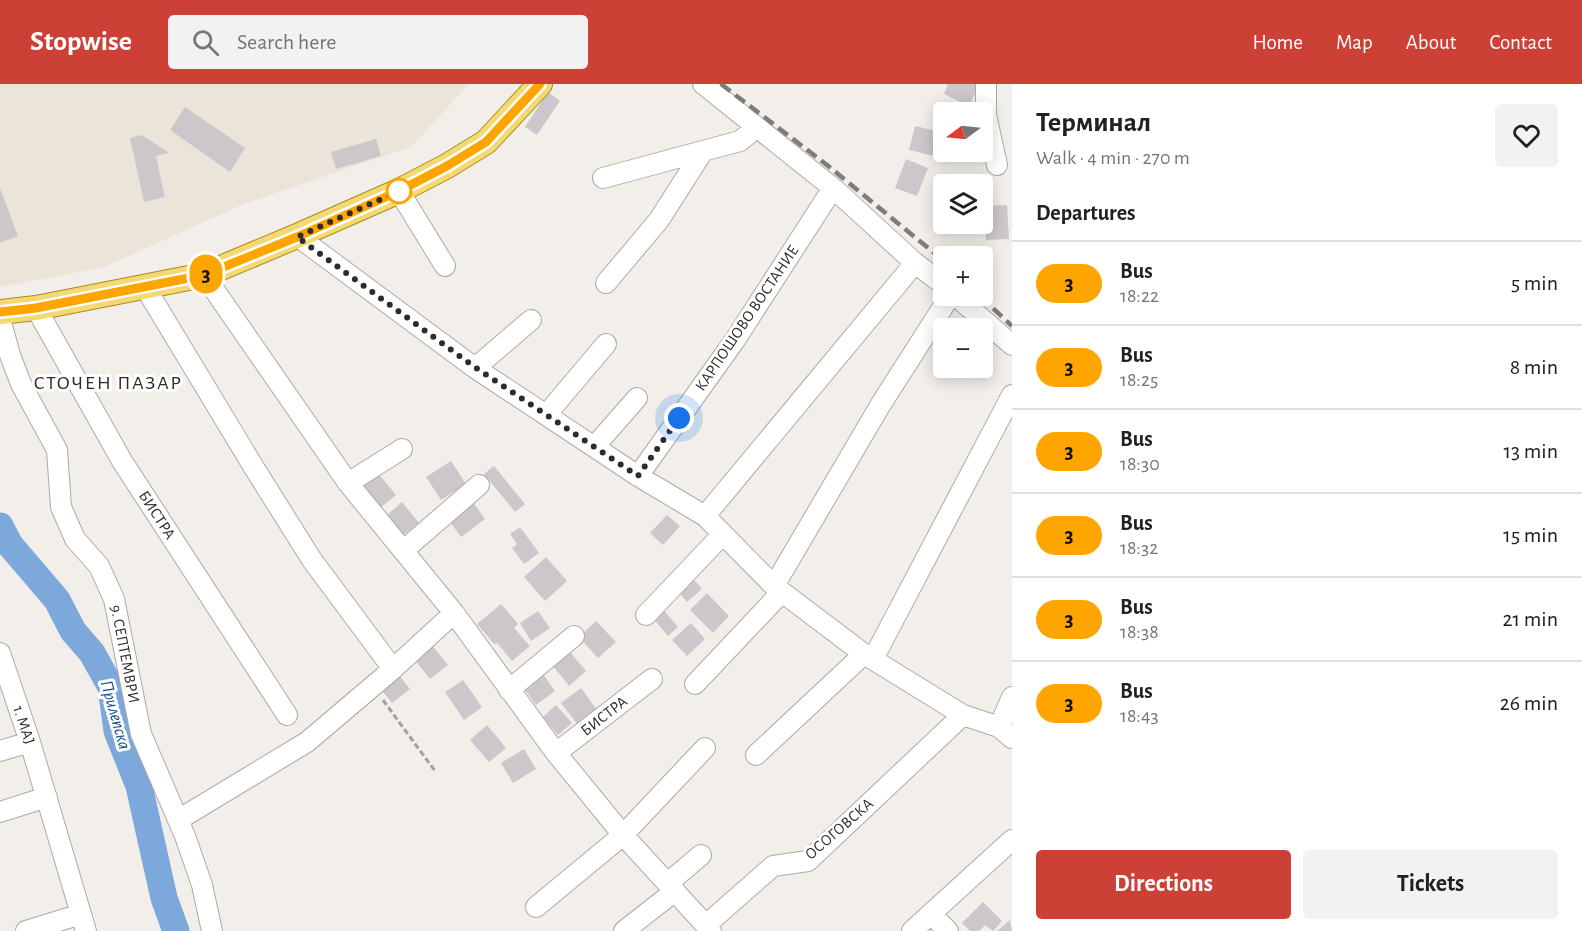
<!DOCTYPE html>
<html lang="en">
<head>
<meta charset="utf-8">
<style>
	body { margin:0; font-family:"Alegreya Sans",sans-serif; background:#f2f2f2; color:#202124; height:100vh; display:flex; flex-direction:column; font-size:22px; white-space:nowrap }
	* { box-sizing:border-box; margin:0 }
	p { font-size:20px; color:#757577 }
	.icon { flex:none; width:33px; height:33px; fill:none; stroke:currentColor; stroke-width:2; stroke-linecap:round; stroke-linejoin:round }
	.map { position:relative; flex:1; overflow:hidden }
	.details { display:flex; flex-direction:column; background:#fff; width:570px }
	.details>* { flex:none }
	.badge { padding:0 12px; border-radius:20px; font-size:21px; line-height:39px }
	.needle { width:39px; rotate:255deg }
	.controls { position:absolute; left:933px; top:18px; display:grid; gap:12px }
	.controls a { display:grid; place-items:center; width:60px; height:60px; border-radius:6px; background:#fff; box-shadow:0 3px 15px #0003; font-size:30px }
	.you { position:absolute; width:30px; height:30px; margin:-15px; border:4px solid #fff; border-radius:50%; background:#1a73e8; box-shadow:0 0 0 9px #1a73e833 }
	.map>.badge { position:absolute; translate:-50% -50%; box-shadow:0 0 0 3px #fff }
	h2 { padding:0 24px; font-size:22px; line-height:54px }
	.round { display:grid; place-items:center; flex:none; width:63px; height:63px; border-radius:6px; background:#f2f2f2 }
	.head { display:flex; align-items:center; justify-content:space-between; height:102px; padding:0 24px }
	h1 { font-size:28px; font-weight:700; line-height:45px }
	.button { display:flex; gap:12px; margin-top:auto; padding:12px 24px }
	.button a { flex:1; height:69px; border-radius:6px; background:#cd4035; color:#fff; font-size:24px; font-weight:700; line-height:69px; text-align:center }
	.button a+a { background:#f2f2f2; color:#202124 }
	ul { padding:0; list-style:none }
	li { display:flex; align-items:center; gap:18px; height:84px; padding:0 24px; border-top:2px solid #e0e0e0 }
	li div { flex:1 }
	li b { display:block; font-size:22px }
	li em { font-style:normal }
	li .badge { min-width:66px; font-weight:700; text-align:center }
	header { display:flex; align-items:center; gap:36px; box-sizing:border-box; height:84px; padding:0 30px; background:#cd4035; color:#fff }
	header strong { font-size:28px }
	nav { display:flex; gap:33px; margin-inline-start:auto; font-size:21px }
	.search { width:420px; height:54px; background:#f2f2f2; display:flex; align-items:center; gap:15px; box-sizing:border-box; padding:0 21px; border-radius:6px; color:#757577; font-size:22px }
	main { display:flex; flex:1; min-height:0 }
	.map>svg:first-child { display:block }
</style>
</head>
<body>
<header>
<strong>Stopwise</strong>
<div class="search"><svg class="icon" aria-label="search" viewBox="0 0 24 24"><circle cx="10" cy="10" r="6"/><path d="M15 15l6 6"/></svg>Search here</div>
<nav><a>Home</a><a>Map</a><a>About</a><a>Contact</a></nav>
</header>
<main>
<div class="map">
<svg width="1012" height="847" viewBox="0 0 1012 847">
	<rect width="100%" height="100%" fill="#f2efea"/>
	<path fill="#ebe5d9" d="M0 0H469L411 63 244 120 104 183 0 203Z"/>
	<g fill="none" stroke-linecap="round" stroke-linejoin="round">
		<path stroke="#7ca8dc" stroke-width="27" d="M0 442 10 461 57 516 73 547 92 569 111 603 117 647 139 702 164 814 176 847"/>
	</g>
	<path fill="#ccc7cb" d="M948 0H977L979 1 969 22 944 10Z
		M548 8 560 17 537 51 525 43Z
		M185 23 245 64 230 88 170 46Z
		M915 42 940 48 934 72 909 66Z
		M142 51 169 69 156 72 165 113 144 118 130 54Z
		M376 55 381 72 336 85 331 68Z
		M906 75 928 84 917 112 895 104Z
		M0 104 18 152 0 159Z
		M1007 121 1009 155 986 156 984 122Z
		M451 377 466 400 441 416 426 393Z
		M494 382 525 420 515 428 484 390Z
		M378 389 396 411 379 425 361 404Z
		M472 417 485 435 461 453 448 435Z
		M402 418 419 439 402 452 386 432Z
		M667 431 680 442 663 461 650 449Z
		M520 443 539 469 524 480 512 464 517 460 510 450Z
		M546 473 567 497 545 517 524 493Z
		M690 491 702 505 687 518 675 504Z
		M707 509 729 532 713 549 690 526Z
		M501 520 518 540 514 544 530 562 512 577 497 559 494 560 477 540Z
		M661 523 678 543 668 552 651 532Z
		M538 527 550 544 531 557 520 539Z
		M596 537 616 558 598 574 579 553Z
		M691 539 705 555 687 572 672 556Z
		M432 561 448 581 430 595 414 575Z
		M570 568 586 587 569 602 553 582Z
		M540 586 555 607 536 621 521 600Z
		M398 590 410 605 392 619 380 604Z
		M463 596 482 623 464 636 445 608Z
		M581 604 597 626 578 641 561 619Z
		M556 621 572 639 558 651 543 633Z
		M487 641 506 664 489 678 470 656Z
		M524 665 536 685 513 699 501 679Z
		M983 818 1002 837 993 847 985 841 979 847H970L962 839Z
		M1010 836 1012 847H997Z"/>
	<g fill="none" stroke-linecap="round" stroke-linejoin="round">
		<defs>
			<path id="minor" d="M703 0 833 104 915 179 944 201
				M986 0V31L997 81
				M603 94 740 57 757 43
				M399 107 445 182
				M297 152 475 284 638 392 705 432 774 502 864 570 963 631 999 643 1012 654
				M204 191 348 399 454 529 556 669 623 751 711 847
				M606 199 659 136 703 67
				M145 203 253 382 312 476 393 585
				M956 212 1012 261
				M36 224 122 377 287 631
				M0 235 10 271 21 300 57 366 61 423 75 455 99 482 114 515 141 650 185 752 202 801 212 847
				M475 284 531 236
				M546 331 606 260
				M594 363 637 314
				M638 392 735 256 833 104
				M348 399 402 365
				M705 432 915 179
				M404 466 479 401
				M774 502 881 320 950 212
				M646 531 723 450
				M0 569 30 658 86 847
				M873 575 1012 311
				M695 600 782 508
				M509 606 574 552
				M999 643 1012 613
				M0 667 30 658
				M556 669 652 595
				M756 671 864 570
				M0 728 47 713
				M178 736 307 658 393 585 454 529
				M668 799 701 771
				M536 823 623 751 705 664
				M931 830 948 847
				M706 841 773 782 808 777 963 631
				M26 847 81 830
				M624 847 675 807
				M912 847 1012 756"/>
			<path id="major" d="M0 228 36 224 204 191 297 152 399 107 447 82 486 58 540 0"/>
		</defs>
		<use href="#minor" stroke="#acaaa5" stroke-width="22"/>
		<use href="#major" stroke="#aa8c1c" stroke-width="26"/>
		<path stroke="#a3a19d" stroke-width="3" stroke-dasharray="6 3" stroke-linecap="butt" d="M383 616 435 687"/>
		<use href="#minor" stroke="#fff" stroke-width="20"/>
		<use href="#major" stroke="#f4d973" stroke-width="24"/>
		<path stroke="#7f7d7a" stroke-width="4.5" stroke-dasharray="12 6" stroke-linecap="butt" d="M721 0 827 81 944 177
			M980 212 1012 242"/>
	</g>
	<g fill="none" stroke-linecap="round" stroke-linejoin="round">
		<defs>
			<path id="line" d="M0 228 36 224 204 191 297 153 399 107 447 82 486 58 540 0"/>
		</defs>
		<use href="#line" stroke="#fff" stroke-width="14"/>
		<use href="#line" stroke="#ffa500" stroke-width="9"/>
		<path stroke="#2d2c2a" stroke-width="6" stroke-dasharray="0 10.8" d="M399 107 297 153 476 284 638 392 679 334"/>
	</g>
	<circle fill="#fff" stroke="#ffa500" stroke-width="3" cx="399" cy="107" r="12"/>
	<g text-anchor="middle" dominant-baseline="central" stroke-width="6" stroke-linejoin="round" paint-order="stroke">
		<g font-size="16" fill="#2d2c2a" stroke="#fff">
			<text transform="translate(747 234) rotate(-56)">КАРПОШОВО ВОСТАНИЕ</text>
			<text transform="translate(157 431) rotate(57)">БИСТРА</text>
			<text transform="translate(125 570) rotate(79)">9. СЕПТЕМВРИ</text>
			<text transform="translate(604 632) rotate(-38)">БИСТРА</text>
			<text transform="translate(24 641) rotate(72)">1. МАЈ</text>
			<text transform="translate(839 745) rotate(-41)">ОСОГОВСКА</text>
		</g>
		<g font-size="18" font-style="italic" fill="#0e4c8b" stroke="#fff">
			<text transform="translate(115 631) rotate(74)">Прилепска</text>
		</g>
		<g font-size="20" letter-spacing="1.5" fill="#2d2c2a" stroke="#fff">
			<text x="108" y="299">СТОЧЕН ПАЗАР</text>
		</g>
	</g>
</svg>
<div class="controls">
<a><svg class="needle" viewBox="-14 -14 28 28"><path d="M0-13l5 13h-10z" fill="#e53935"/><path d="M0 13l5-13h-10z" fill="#757577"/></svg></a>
<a><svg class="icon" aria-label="layers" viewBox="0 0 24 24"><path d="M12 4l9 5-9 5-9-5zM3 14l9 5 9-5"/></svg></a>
<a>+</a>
<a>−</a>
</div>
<div class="you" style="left:679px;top:334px"></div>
<b class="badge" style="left:206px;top:190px;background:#ffa500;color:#111">3</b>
</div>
<section class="details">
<div class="head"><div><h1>Терминал</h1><p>Walk · 4 min · 270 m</p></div><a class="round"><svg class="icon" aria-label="heart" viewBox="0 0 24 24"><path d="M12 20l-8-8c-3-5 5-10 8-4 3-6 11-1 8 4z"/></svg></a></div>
<h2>Departures</h2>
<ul>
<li><span class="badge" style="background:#ffa500;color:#111">3</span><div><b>Bus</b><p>18:22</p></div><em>5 min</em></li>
<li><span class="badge" style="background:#ffa500;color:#111">3</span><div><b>Bus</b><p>18:25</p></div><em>8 min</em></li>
<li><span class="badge" style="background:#ffa500;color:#111">3</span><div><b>Bus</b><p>18:30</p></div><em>13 min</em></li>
<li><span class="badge" style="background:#ffa500;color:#111">3</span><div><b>Bus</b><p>18:32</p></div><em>15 min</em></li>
<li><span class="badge" style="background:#ffa500;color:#111">3</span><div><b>Bus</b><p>18:38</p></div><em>21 min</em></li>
<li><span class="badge" style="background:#ffa500;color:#111">3</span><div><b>Bus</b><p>18:43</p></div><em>26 min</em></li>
</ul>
<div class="button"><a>Directions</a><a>Tickets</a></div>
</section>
</main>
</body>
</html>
